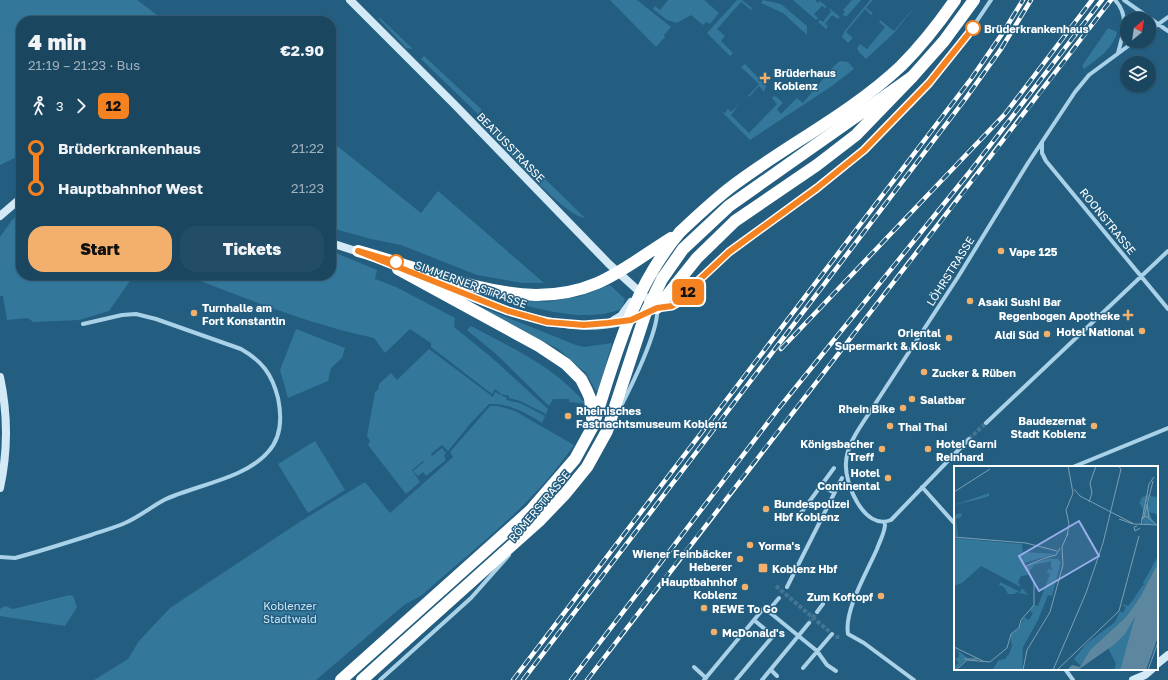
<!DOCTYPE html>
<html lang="en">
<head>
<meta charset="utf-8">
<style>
	body { margin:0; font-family:"Golos Text",sans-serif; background:#234d66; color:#f1f3f6; height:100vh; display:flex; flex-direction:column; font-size:15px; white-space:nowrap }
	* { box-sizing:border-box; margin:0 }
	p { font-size:13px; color:#9fb1bd }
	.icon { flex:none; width:22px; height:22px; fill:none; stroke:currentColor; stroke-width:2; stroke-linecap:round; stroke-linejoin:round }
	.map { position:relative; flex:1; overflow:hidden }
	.side { position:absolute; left:16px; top:16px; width:320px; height:264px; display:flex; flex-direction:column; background:#1a4660; border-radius:16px; box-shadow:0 1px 3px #0004,0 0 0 1px #385e75 }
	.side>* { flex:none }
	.badge { padding:0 8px; border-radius:6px; font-size:14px; line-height:26px }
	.needle { width:26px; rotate:30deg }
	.tools { position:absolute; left:1120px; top:12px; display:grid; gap:8px }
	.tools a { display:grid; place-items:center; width:36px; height:36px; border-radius:50%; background:#1a4660; box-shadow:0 1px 3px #0004,0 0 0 1px #385e75; font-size:20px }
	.map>.badge { position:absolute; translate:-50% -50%; box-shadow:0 0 0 2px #fff }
	.legs { display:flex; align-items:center; gap:6px; height:44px; padding:0 12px; font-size:13px }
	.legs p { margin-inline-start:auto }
	.summary { display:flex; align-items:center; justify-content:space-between; height:68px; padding:0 12px }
	h1 { font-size:22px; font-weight:800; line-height:30px }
	.primary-button { display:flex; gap:8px; margin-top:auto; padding:8px 12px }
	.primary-button a { flex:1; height:46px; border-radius:16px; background:#f2b06c; color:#111; font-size:16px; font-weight:800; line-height:46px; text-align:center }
	.primary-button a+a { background:#234d66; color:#f1f3f6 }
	ul { padding:0 12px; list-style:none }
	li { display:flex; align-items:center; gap:14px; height:40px; font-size:15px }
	li i { display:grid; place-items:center; width:6px; height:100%; margin:0 5px; background:currentColor }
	li i::after { content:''; width:10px; height:10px; margin:-5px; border:3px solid; border-radius:50%; background:#1a4660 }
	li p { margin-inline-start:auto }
	li:first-child i { background:linear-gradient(#0000 50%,currentColor 0) }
	li:last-child i { background:linear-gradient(currentColor 50%,#0000 0) }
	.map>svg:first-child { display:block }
</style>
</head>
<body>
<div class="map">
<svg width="1168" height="680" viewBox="0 0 1168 680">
	<rect width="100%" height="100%" fill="#235e80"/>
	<path fill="#33779b" d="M0 0H137L165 21H21V155L0 165Z
		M610 0H637L671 27 664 35 665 37 656 47Z
		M668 0H704L719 13 710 24 706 22 703 25 691 15 677 23 667 20 653 9 655 6 660 10Z
		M737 0H742L752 8 751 10 741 2 717 29 725 36 721 41 733 53 730 56 707 33Z
		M763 0 781 4 807 26V35L783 13 763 4 761 3Z
		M793 0H815L818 3 820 1 827 7 825 8 822 6 814 14 818 18 816 20Z
		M852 0H861L847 16 842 15 845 12 843 10Z
		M870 0H873L866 8 873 13 871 15 865 9 846 32 853 38 848 43 842 37 844 32Z
		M920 0 894 33 866 59 859 52 857 48 860 44 867 49 885 27 879 22 880 20 894 31Z
		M829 8 840 17 838 19 832 15 825 24 828 26 826 29 818 22 820 20 823 22 831 12Z
		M380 18 413 49 406 48 379 19Z
		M1108 28 1117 32C1114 48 1096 60 1084 69L1082 66Z
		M424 56 481 109V111L478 114 421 59Z
		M840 61 848 62 854 69 829 88 750 140 722 112 725 113 728 109 731 112 739 104 731 115 749 133 777 104 772 98 774 96 777 97 783 103 777 109 781 114 797 98 803 103 834 66Z
		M745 64 766 86 764 92 759 86 749 97 748 96 759 84 741 67Z
		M484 119 585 218C564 217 500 142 482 124Z
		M331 141 421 213 438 191 544 283H522L477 275 401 245 371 239 331 228Z
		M21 213V275H134L109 311 79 320 33 322 28 318 7 320 3 296H0V237L12 220Z
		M331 251 377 270 375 279 396 287 455 318 454 327 491 357 548 409 546 414 520 401 509 398V396L501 394 495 389 492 394 431 347V343L410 329 385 353 374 338C309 324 247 299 185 275H331Z
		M610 285 625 299 622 309C590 321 555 313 524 305 515 303 504 302 497 297L547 302 581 296Z
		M474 304 576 345 584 347 612 343 598 391H596L586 373 558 349Z
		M471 326C514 349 554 366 586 404L569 402V399H553L549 406 496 354 467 330Z
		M296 329 345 348 342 358 331 368 328 381 288 398 280 370Z
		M429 349 493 397 495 392 507 398 506 400 520 403 545 416 542 423C526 413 509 403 489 404L470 424 448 451 442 445 431 454 432 456 442 448 446 453 444 455 446 460 426 476 423 472 418 476 413 471 424 462 423 461 412 470 420 482 406 494 368 445 370 441 367 436 375 392 378 390 379 384 391 373 397 380Z
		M490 406H498L515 411 574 445C534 504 475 548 422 595L404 605 316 680H94L128 659 139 641 170 608 301 521 365 482 390 513 453 457 450 452Z
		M315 441 345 490 308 513 278 464Z
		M70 595 73 596 77 607 65 626 0 616V609L5 606 13 609Z"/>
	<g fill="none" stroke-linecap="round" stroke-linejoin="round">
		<path stroke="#447693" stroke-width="4" stroke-dasharray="4 2" stroke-linecap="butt" d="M969 439 986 423
			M776 586 832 634 837 637H840
			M809 623 817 612"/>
		<path stroke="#a9d1e7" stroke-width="4" d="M1115 0C1130 16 1123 34 1118 53
			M1124 0 1168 31
			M1149 31 1168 17
			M1042 142V153L1046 161 1168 309
			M619 410C630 389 660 329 657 308L672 306 681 301 696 283 729 252 817 188 864 150 929 83 962 43 991 0
			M986 423 1168 251
			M969 439 891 520C864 531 844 483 846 462 847 448 854 436 862 424L958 277 1028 163 1075 92 1089 75 1135 41
			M1073 467 1168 428
			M821 486 833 492
			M922 487 955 524
			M798 517 834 468
			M885 522C886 531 880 540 877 549 867 572 844 610 848 634L864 643 914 680
			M0 557 15 558C41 551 66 543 91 535 102 531 114 528 125 523 139 517 151 507 164 500 195 485 245 479 268 452 282 437 282 417 278 398 272 374 262 361 241 349L156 319 136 314 122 315 83 324
			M787 587 842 478
			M768 611 817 651 827 665 836 671
			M817 612 823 604
			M694 667 706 678
			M803 668 832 634
			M1065 669 1073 680
			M771 670 777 676
			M380 680 471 598 509 555
			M704 680 764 608 768 611 779 598
			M736 680 773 636 754 620
			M762 680 809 623"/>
		<path stroke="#d3e9f6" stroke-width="8" d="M350 0 454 104 609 264 654 305
			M0 216 21 198
			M331 243 362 253
			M428 280C493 305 578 347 647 313
			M614 320 621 316 631 302
			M0 377C8 414 8 451 0 488
			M1157 664 1168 655
			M1133 680 1145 675 1152 669"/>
		<path stroke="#fff" stroke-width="12" d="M680 232C698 215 716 198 735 184 790 143 851 113 901 66 921 46 939 23 955 0
			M358 251C417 267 474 293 536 295
			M657 308 697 258 735 221 817 165 856 135 912 77 944 41 974 0
			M341 680 531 510 575 459 593 426 590 398 587 391 581 379 566 364 539 346 398 269
			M362 680 404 642"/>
		<defs>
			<path id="rail" d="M781 349 1005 114 1092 0
				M513 680 971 79 1004 31 1023 0
				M523 680 966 98 1001 49 1031 0
				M571 680 779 408 968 174 1102 0
				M587 680C760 452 938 228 1111 0"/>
		</defs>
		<use href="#rail" stroke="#fff" stroke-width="4.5"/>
		<use href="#rail" stroke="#235e80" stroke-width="3" stroke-dasharray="9" stroke-linecap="butt"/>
		<path stroke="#fff" stroke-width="12" d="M536 295C597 295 623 268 671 238
			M593 426C616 356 631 290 680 232
			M404 642 539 521 565 494 587 467 607 431 646 312 662 279 683 249 729 206 912 77"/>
	</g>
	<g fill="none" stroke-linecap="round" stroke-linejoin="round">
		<defs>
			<path id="line-1" d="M396 262 358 251 508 311 547 322 584 325 608 323 631 320 657 308 672 306 681 301 696 283 729 252 817 188 864 150 929 83 973 28"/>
		</defs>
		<use href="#line-1" stroke="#fff" stroke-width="9"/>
		<use href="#line-1" stroke="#f58220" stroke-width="6"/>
	</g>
	<g fill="#fff" stroke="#f58220" stroke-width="2">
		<circle cx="973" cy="28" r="7"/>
		<circle cx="396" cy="262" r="7"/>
	</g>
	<g fill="#f2b06c" stroke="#235e80" stroke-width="1.5">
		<path d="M763 72h4v4h4v4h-4v4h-4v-4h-4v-4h4z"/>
		<circle cx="1001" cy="251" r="4"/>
		<circle cx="970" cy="301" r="4"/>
		<circle cx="194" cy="313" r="4"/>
		<path d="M1126 309h4v4h4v4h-4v4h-4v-4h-4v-4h4z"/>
		<circle cx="1142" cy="331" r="4"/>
		<circle cx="1047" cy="334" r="4"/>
		<circle cx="949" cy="338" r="4"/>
		<circle cx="924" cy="372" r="4"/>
		<circle cx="912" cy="399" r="4"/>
		<circle cx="903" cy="408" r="4"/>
		<circle cx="568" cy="416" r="4"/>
		<circle cx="890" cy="426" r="4"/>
		<circle cx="1094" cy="426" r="4"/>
		<circle cx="882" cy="449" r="4"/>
		<circle cx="928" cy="449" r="4"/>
		<circle cx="888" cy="478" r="4"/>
		<circle cx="766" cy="509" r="4"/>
		<circle cx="750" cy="545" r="4"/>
		<circle cx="740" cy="559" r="4"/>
		<rect x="758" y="563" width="10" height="10" rx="2"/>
		<circle cx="745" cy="587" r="4"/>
		<circle cx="881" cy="596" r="4"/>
		<circle cx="704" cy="608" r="4"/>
		<circle cx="714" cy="632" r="4"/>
	</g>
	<g text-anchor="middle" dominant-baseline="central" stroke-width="3" stroke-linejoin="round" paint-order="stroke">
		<g font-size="11" font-weight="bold" fill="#fff" stroke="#235e80" text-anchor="start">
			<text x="984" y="28">Brüderkrankenhaus</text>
		</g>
		<g font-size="11" font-weight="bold" fill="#fff" stroke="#235e80" text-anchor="start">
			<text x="774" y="72">Brüderhaus<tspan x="774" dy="13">Koblenz</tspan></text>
			<text x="1009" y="251">Vape 125</text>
			<text x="978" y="301">Asaki Sushi Bar</text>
			<text x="202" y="307">Turnhalle am<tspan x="202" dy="13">Fort Konstantin</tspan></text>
			<text x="1120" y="315" text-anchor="end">Regenbogen Apotheke</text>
			<text x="1134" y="331" text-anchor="end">Hotel National</text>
			<text x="941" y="332" text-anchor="end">Oriental<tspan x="941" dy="13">Supermarkt &amp; Kiosk</tspan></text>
			<text x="1039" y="334" text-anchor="end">Aldi Süd</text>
			<text x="932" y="372">Zucker &amp; Rüben</text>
			<text x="920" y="399">Salatbar</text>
			<text x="895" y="408" text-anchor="end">Rhein Bike</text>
			<text x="576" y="410">Rheinisches<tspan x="576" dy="13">Fastnachtsmuseum Koblenz</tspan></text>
			<text x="1086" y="420" text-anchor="end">Baudezernat<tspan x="1086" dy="13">Stadt Koblenz</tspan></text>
			<text x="898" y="426">Thai Thai</text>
			<text x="874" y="443" text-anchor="end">Königsbacher<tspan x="874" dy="13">Treff</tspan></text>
			<text x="936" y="443">Hotel Garni<tspan x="936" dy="13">Reinhard</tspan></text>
			<text x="880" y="472" text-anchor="end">Hotel<tspan x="880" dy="13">Continental</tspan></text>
			<text x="774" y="503">Bundespolizei<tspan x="774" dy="13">Hbf Koblenz</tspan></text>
			<text x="758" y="545">Yorma's</text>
			<text x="732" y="553" text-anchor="end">Wiener Feinbäcker<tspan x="732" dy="13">Heberer</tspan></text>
			<text x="772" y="568">Koblenz Hbf</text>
			<text x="737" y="581" text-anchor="end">Hauptbahnhof<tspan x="737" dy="13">Koblenz</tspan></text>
			<text x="873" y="596" text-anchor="end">Zum Koftopf</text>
			<text x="712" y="608">REWE To Go</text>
			<text x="722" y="632">McDonald's</text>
		</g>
		<g font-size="11" fill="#fff" stroke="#235e80">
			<text transform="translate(511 147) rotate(46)">BEATUSSTRASSE</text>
			<text transform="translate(1108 221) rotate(51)">ROONSTRASSE</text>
			<text transform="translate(950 271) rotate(-58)">LÖHRSTRASSE</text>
			<text transform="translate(471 284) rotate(20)">SIMMERNER STRASSE</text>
			<text transform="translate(539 506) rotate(-50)">RÖMERSTRASSE</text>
		</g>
		<g font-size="11" fill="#cce7f5" stroke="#235e80">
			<text x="290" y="605">Koblenzer<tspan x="290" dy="13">Stadtwald</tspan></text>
		</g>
	</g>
	<g transform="translate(954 466)">
		<rect width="204" height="204" fill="#235e80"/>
		<path d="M35 27V30L26 33 0 39ZM195 29 193 37 190 36 194 40 196 30 204 31V53L202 48 195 46 200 58H189V43L185 37 188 31ZM8 47 7 51 2 53 4 70 0 71V49ZM0 72 68 78 69 86 101 88 70 97 74 109 67 110 64 116 67 121 27 100 8 117 0 120ZM204 90V97L186 131 172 151 136 184 127 200 120 193 132 178 161 156 166 145 168 147 172 142 168 138 174 140 182 130 180 128 182 129 189 119 191 120 189 117ZM93 93H104L107 96 98 130 94 129 84 154 69 181 68 204H38L45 194 51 193 55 188 58 180 56 169 65 163 70 151 75 154 79 147 76 145 80 139 84 140 96 108 93 106 94 103 100 104 97 102V95L80 99 75 106 72 102 75 98ZM46 116 66 126 68 122 74 129 62 126 61 128H54L50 121 45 119ZM182 151 166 204H160L162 198 154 182 164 175ZM0 182 14 192 1 204 0 200 5 197 1 193 5 191V187Z" fill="#33779b"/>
		<path d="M204 97V171L192 204H166L181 151 171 168 161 178 124 204H113L118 199 126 201 136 184 172 151 186 131Z" fill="#5d879e"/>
		<path fill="none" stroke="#5d879e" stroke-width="2" d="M182 204 204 142"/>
		<path fill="none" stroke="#7b9eb3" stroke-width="1" d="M120 23 126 30 180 58 204 59M0 26 36 3M135 36 138 27 136 17 142 0M193 38 195 52M190 51 199 15M165 53 179 58M187 53 192 50 202 58M187 59 195 18 200 11M183 60 180 61 181 65 186 62M113 70 115 58 112 44 119 27 114 0M0 71 72 77 103 85M91 92 102 89 106 82M0 181 29 195M10 193H23M2 204 13 194 36 196 53 182 57 168 65 162 67 154 80 139V116L72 100 91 92M69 204 73 184 96 146 109 99 108 81 114 67M99 204 132 127 149 77 167 3 164 0M103 204 165 145 185 70M194 204 204 176"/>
		<path fill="#99afed" fill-opacity="0.15" stroke="#99afed" stroke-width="2" d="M125 55 145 90 85 125 65 90Z"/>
		<rect width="204" height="204" fill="none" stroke="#fff" stroke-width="2"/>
	</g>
</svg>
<div class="tools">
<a><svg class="needle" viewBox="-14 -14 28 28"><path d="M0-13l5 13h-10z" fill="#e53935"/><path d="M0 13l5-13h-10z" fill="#9fb1bd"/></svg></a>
<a><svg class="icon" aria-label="layers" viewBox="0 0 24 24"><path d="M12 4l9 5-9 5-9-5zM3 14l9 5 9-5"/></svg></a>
</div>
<b class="badge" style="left:688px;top:292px;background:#f58220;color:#111">12</b>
<section class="side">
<div class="summary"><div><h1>4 min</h1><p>21:19 – 21:23 · Bus</p></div><b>€2.90</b></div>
<div class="legs"><svg class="icon" aria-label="walk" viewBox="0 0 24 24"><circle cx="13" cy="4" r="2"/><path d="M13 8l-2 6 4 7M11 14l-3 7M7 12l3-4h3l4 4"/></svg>3<svg class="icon" aria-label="forward" viewBox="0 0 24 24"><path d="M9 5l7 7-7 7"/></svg><b class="badge" style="background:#f58220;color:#111">12</b></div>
<ul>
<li><i style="color:#f58220"></i><b>Brüderkrankenhaus</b><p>21:22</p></li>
<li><i style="color:#f58220"></i><b>Hauptbahnhof West</b><p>21:23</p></li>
</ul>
<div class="primary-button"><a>Start</a><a>Tickets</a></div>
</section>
</div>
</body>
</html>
